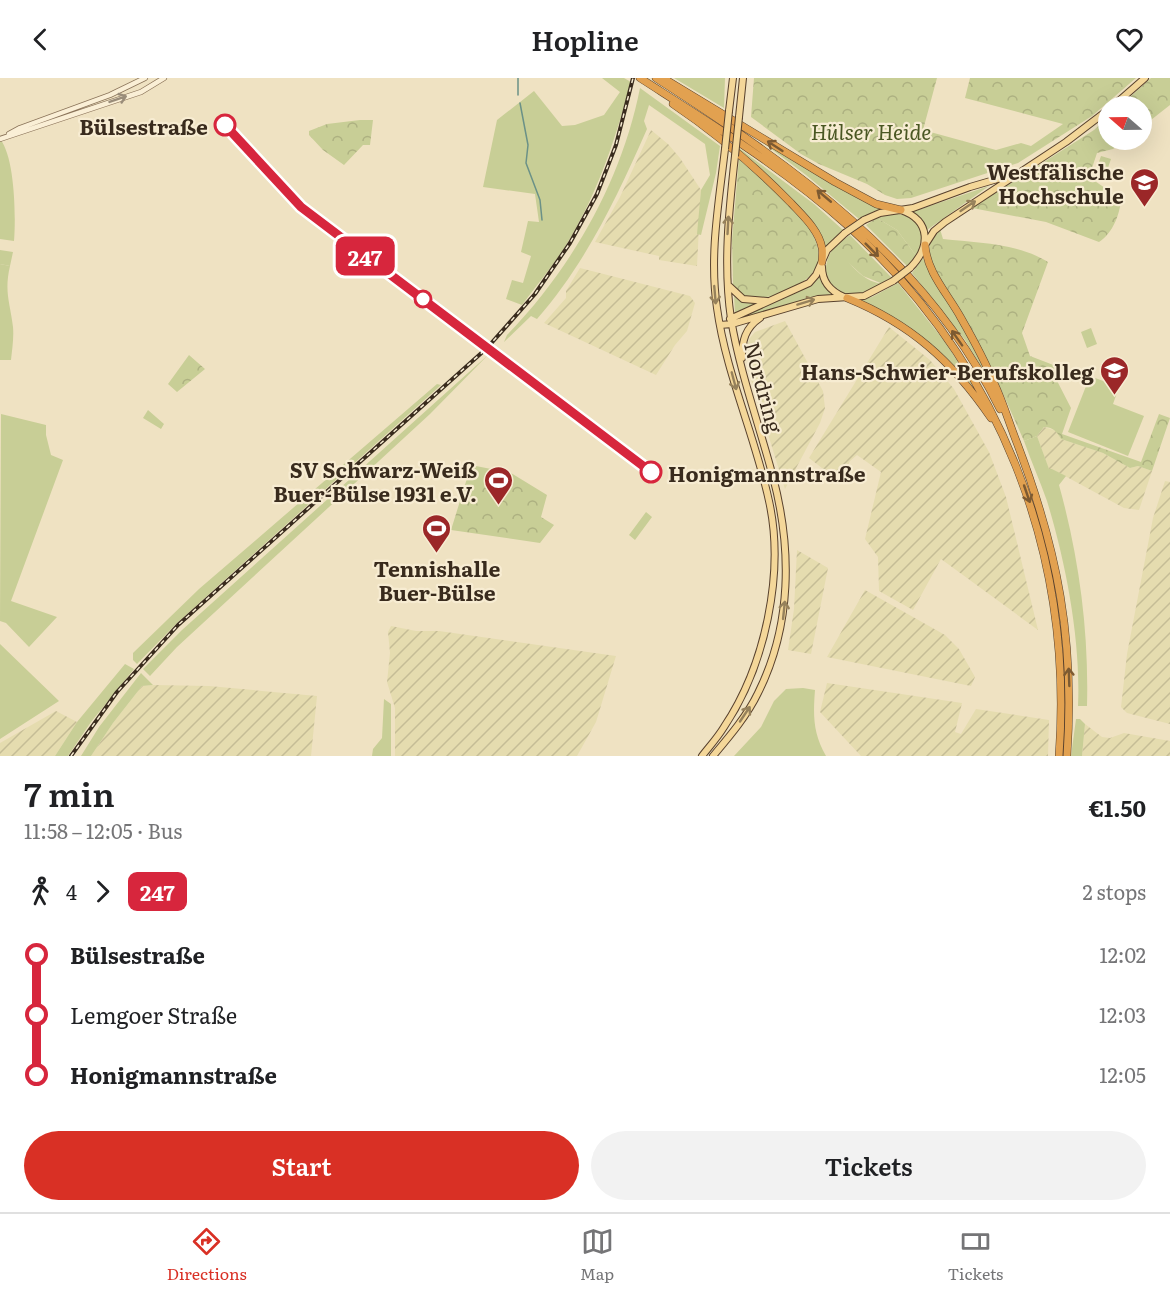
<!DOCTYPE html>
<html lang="en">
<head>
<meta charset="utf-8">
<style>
	body { margin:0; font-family:Literata,serif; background:#f2f2f2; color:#202124; height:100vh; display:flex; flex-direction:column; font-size:22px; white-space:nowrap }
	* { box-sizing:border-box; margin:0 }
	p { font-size:20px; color:#757577 }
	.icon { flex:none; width:33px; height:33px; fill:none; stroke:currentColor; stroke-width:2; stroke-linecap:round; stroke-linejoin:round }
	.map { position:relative; height:678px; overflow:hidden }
	.drawer { display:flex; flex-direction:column; background:#fff; flex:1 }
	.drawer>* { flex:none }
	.badge { padding:0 12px; border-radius:9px; font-size:21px; line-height:39px }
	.needle { width:39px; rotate:290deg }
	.buttons { position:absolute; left:1098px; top:18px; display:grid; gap:12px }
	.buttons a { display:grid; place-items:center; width:54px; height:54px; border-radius:50%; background:#fff; box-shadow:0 6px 24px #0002; font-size:30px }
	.map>.badge { position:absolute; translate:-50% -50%; box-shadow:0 0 0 3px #fff }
	.legs { display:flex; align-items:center; gap:9px; height:66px; padding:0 24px; font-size:20px }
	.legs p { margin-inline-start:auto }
	.overview { display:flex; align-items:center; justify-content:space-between; height:102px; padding:0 24px }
	h1 { font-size:33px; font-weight:600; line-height:45px }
	.button { display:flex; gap:12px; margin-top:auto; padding:12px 24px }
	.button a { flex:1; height:69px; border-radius:36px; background:#d93025; color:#fff; font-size:24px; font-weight:600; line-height:69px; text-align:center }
	.button a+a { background:#f2f2f2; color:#202124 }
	ul { padding:0 24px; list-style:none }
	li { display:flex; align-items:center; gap:21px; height:60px; font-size:22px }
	li i { display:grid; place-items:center; width:9px; height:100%; margin:0 8px; background:currentColor }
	li i::after { content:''; width:15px; height:15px; margin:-8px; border:4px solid; border-radius:50%; background:#fff }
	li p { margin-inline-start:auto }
	li:first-child i { background:linear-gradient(#0000 50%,currentColor 0) }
	li:last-child i { background:linear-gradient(currentColor 50%,#0000 0) }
	header { display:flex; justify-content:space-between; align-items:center; height:78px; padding:0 24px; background:#fff; font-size:27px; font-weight:600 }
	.menu { display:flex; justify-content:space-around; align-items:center; height:84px; border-top:2px solid #e0e0e0; background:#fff; font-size:16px; color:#757577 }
	.menu a { display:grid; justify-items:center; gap:3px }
	.menu .on { color:#d93025 }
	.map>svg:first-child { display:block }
</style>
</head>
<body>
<header><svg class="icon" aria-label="back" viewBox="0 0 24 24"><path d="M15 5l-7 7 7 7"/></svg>Hopline<svg class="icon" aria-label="heart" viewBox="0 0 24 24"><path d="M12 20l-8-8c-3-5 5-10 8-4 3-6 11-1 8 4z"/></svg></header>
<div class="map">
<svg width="1170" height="678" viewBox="0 0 1170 678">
	<defs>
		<pattern id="farmland-furrows" width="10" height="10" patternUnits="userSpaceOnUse" patternTransform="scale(1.5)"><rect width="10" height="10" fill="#e5dcaf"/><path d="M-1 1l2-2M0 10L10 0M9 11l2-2" fill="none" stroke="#c5bd96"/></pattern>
		<pattern id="forest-crowns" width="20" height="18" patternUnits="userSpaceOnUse" patternTransform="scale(1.5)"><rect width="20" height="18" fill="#c8ce96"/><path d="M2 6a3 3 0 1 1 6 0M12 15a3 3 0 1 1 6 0" fill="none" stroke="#adb181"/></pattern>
	</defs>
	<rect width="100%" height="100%" fill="#efe2c2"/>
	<path fill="url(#farmland-furrows)" d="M651 52 668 66 680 80 701 112 697 188 659 182V178L595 164 620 119Z
		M580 190 690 218 695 225 687 253 675 267 656 297 544 245 566 220V213Z
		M785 243 823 313 825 330 820 345 785 411 750 298 746 273 749 261 755 254Z
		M889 249 930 282 954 311 989 374 1006 419 1038 552 941 481 913 532 879 513 878 479 865 461 881 394 857 377 850 383 840 404 809 380Z
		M1044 349 1057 353 1061 361 1103 375 1130 390 1138 388 1152 393 1139 432 1124 430 1052 391 1049 392 1037 358Z
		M1165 403 1170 404V646L1127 635 1121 629 1127 576 1153 440Z
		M797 472 828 490 811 576 788 572 794 531Z
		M865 512 945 557 959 571 975 599 971 608 827 579Z
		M391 548 416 553H439L616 578 596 644 577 678H395V630L387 604 390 575 388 554Z
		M827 605 962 625 955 654 961 656 976 631 1049 642 1048 678H861L820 634Z
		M154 607 209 608 317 618 311 678H91L113 645 142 608Z
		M56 633 77 644 55 678H0V665Z
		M1085 646 1102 659 1110 660 1124 655 1170 663V678H1082Z"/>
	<path fill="#c8ce96" d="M602 0H624L631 4C616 58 600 109 572 157 558 182 539 204 522 227L506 221 512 202 523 205 531 178 521 174 528 143 539 144 535 116 483 109 497 42 534 13 562 48 575 47 604 37 620 14Z
		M674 0H725L724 30Z
		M640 10 720 68 716 95 701 157 697 156 701 112 710 97 705 66 649 27 644 43 647 51C617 119 586 185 537 241L531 238 504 264 507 257C572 190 622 102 640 10Z
		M746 52 882 131 859 141 806 97Z
		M0 61C15 79 16 139 14 163L0 161Z
		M739 70 814 126 843 152 825 171 820 155 813 145 739 73Z
		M1101 78 1111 81 1104 101 1094 98Z
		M989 108 927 152 920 140 912 134Z
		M892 135C920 137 927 155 917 179L897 152 877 140Z
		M837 166C846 183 862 204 883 206 872 212 861 218 847 217 820 214 821 182 837 166Z
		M923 180 928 191 957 238 992 306 965 262 912 195Z
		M0 186 10 188C4 214 10 224 13 249 14 260 12 272 11 282H0V286Z
		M819 196 824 208 832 217 817 218 736 242C766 224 791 223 819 196Z
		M898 205 946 265 974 310C943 271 904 243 858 223L872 219Z
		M734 216 744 223 758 226 735 237Z
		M1091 250 1097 266 1087 270 1081 254Z
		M488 277 430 336 177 569 150 598 143 591 182 552Z
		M1090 298 1119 309 1113 326 1144 338 1128 378 1068 354Z
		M437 306 441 307 177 545 137 586 133 582V575L199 511Z
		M1 336 46 347V357L51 377 63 382 11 523 57 539 29 569 6 545 0 543Z
		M1037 358 1049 391H1052L1066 398 1059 407C1079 479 1089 553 1087 628H1078C1081 563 1066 485 1047 423 1040 403 1031 383 1024 363Z
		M646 434 652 439 635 462 629 457Z
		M0 566 59 623 0 661Z
		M125 586 134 591 91 644 68 678H55L77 644Z
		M141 595 153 607 142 608 113 645 91 678H81L99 649Z
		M803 610 815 612C813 638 813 655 826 678H734L761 649 774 623 786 611Z
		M384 621 391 626V678H372L373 671 382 660Z
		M1076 641H1080L1085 646 1082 678H1071Z"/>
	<path fill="url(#forest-crowns)" d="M754 0H937L923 52 996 72 1021 65 1031 68 1063 46 965 20 970 0H1136L1092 38 1018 85 911 120 897 121 885 117 867 106 819 86 801 76 751 39Z
		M1151 0H1170V27L1142 49V28H1120Z
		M1108 39V62H1125L1113 71 1097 75 1089 99 1121 121C1120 136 1113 155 1099 164L1046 144 972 130 1094 52Z
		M360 42H373L370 67H363L344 87 323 72 309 57V53L327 46Z
		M739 80C766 104 859 174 799 206 782 215 766 222 746 221L733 207 732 162Z
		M877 140 897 152 917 179 907 188 866 147Z
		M940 151 943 161C979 165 1017 165 1048 184L1022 255 1030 278 1056 288 1053 295 1071 330 1062 356 1141 384 1159 336 1170 340 1152 393 1138 388 1130 390 1103 375 1061 361C1057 353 1052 349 1044 349L1037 358 1024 363 991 289 932 188C928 172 927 163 940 151Z
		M850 157 892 200 883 206 863 198 840 177 837 166Z
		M0 172 13 174 10 188 0 186Z
		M189 277 205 291 177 314 168 306Z
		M148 332 164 346 161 351 143 340Z
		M476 388 511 395 547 417 541 439 554 447 540 465 451 452 469 394Z"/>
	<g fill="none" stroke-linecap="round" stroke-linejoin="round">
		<path stroke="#6b9187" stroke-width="1.5" d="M518 17V0
			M520 25 528 67 526 85 540 122 542 142"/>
		<defs>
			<path id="tertiary" d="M9 56 20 50 110 17 145 0
				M0 61 141 14 164 0"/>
			<path id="primary" d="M1113 28 1145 0
				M729 33 733 0
				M739 39 743 0
				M901 132C932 143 930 170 910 190
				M864 142 880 135 913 130 970 109 1011 97
				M925 167 934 153 945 144 1066 64 1108 32
				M822 189C822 204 830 213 844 219
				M729 208 743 221 767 223
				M730 241 809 205 816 197 827 172 845 155
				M720 247 732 246 818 221 864 218 893 203
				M742 280C742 263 745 250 760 240
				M702 678C709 669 718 659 724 649 765 588 785 495 769 423 755 357 726 296 717 230 709 177 719 124 725 71
				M713 678C729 659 747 638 758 615 792 547 792 471 773 399 759 346 740 295 731 241 723 187 729 132 735 78"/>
			<path id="motorway" d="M640 0C710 45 785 91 847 147 999 285 1074 473 1059 678
				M656 0C792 88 926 180 1000 331
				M663 0 835 104 876 126 901 132
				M673 26C716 55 754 87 791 125 802 137 819 152 822 170 823 174 822 180 822 184
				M925 167C927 195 948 216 961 240 973 261 985 283 994 305 1003 324 1009 345 1017 365 1058 473 1075 562 1067 678
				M847 220C911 246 952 283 991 340"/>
		</defs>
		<use href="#tertiary" stroke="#8a7359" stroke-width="6"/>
		<use href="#primary" stroke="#58412d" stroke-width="8"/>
		<use href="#motorway" stroke="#58412d" stroke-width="8"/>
		<use href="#tertiary" stroke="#faefd6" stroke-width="4.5"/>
		<use href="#primary" stroke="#f4d799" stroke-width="6"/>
		<use href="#motorway" stroke="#e2a150" stroke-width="7"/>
		<defs>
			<path id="rail" d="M71 678 117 614 178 547 487 270 535 216 570 165 597 116 616 67 633 0"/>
		</defs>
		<use href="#rail" stroke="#392b1d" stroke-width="4"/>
		<use href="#rail" stroke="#f7ecd2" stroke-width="1.5" stroke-dasharray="4.5" stroke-linecap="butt"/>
		<defs>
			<path id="primary-bridge" d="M725 71 729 33
				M735 78 739 39
				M845 155 864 142
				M893 203 910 190"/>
		</defs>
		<use href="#primary-bridge" stroke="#58412d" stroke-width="8" stroke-linecap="butt"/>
		<use href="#primary-bridge" stroke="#f4d799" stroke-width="6"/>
	</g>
	<defs><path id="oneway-shaft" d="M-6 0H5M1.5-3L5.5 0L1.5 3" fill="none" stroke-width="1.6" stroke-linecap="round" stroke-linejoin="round" transform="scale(1.5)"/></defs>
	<use stroke="#9a8d7a" href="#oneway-shaft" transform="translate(118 21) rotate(-19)"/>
	<g stroke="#7d5a31">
		<use href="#oneway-shaft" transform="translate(775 68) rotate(-147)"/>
		<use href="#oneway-shaft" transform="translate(824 118) rotate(-140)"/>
		<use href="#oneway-shaft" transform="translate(872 172) rotate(45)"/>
		<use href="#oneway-shaft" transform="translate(957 260) rotate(-125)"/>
		<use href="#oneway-shaft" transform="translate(1027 416) rotate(71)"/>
		<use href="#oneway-shaft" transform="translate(1069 599) rotate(-92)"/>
	</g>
	<g stroke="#96815b">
		<use href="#oneway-shaft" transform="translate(968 128) rotate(-34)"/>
		<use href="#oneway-shaft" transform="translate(728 147) rotate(-87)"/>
		<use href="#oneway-shaft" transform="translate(715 217) rotate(85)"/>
		<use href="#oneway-shaft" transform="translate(806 224) rotate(-17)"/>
		<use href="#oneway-shaft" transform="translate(734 303) rotate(75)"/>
		<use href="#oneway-shaft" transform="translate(784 532) rotate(-84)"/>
		<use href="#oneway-shaft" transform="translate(745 636) rotate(-56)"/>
	</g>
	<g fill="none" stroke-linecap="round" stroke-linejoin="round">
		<defs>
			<path id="line-1" d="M225 47 301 129 651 394"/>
		</defs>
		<use href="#line-1" stroke="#fff" stroke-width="14"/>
		<use href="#line-1" stroke="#d7263d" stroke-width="9"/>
	</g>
	<defs>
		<symbol id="university-pin" viewBox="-11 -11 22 30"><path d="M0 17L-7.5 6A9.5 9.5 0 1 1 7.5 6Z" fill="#9b2728" stroke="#f7ecd2"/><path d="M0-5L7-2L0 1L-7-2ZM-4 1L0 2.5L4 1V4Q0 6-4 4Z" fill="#fff"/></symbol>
		<symbol id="school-pin" viewBox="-11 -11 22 30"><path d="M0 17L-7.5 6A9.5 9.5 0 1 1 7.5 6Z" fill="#9b2728" stroke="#f7ecd2"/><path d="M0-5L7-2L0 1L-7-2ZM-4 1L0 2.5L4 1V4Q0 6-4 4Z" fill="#fff"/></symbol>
		<symbol id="stadium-pin" viewBox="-11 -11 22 30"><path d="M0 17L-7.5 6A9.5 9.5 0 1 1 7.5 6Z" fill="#9b2728" stroke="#f7ecd2"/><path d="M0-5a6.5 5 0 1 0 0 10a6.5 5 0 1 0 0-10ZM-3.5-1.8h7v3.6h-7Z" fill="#fff"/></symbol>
	</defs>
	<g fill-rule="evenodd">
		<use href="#university-pin" x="1128" y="88" width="33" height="45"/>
		<use href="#school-pin" x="1098" y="276" width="33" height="45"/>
		<use href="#stadium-pin" x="482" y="386" width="33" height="45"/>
		<use href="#stadium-pin" x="420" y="434" width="33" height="45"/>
	</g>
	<g fill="#fff" stroke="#d7263d" stroke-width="3">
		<circle cx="225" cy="47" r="10"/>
		<circle cx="423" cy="221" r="8"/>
		<circle cx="651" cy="394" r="10"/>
	</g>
	<g text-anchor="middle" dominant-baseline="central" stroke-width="4.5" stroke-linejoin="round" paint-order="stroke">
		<g font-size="21" font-weight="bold" fill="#392b1d" stroke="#f7ecd2" text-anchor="end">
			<text x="208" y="47">Bülsestraße</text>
			<text x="668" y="394" text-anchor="start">Honigmannstraße</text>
		</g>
		<g font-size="21" font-style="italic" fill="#4a5723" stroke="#f7ecd2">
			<text x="871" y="52">Hülser Heide</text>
		</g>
		<g font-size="21" font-weight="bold" fill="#392b1d" stroke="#f7ecd2" text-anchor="end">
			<text x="1124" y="92">Westfälische<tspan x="1124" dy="24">Hochschule</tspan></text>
			<text x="1094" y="292">Hans-Schwier-Berufskolleg</text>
			<text x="477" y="390">SV Schwarz-Weiß<tspan x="477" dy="24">Buer-Bülse 1931 e.V.</tspan></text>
			<text x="437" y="489" text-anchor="middle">Tennishalle<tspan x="437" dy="24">Buer-Bülse</tspan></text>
		</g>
		<g font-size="21" fill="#392b1d" stroke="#f7ecd2">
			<text transform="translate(765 309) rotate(75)">Nordring</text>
		</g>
	</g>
</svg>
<div class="buttons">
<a><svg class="needle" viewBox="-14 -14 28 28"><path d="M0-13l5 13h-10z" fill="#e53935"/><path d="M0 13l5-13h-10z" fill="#757577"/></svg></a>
</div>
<b class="badge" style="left:365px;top:178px;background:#d7263d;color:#fff">247</b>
</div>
<section class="drawer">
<div class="overview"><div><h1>7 min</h1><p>11:58 – 12:05 · Bus</p></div><b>€1.50</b></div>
<div class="legs"><svg class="icon" aria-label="walk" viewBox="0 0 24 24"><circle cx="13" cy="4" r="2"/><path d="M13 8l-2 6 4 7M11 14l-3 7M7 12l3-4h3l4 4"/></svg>4<svg class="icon" aria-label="forward" viewBox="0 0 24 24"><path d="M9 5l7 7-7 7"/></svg><b class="badge" style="background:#d7263d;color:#fff">247</b><p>2 stops</p></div>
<ul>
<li><i style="color:#d7263d"></i><b>Bülsestraße</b><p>12:02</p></li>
<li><i style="color:#d7263d"></i><span>Lemgoer Straße</span><p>12:03</p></li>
<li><i style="color:#d7263d"></i><b>Honigmannstraße</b><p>12:05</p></li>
</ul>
<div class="button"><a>Start</a><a>Tickets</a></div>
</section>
<nav class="menu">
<a class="on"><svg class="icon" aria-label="directions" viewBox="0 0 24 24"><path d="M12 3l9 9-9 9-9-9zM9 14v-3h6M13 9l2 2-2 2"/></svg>Directions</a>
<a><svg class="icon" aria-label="map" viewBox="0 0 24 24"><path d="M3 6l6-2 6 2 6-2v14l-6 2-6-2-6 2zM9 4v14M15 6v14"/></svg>Map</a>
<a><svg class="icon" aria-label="tickets" viewBox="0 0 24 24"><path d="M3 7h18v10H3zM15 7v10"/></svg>Tickets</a>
</nav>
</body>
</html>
